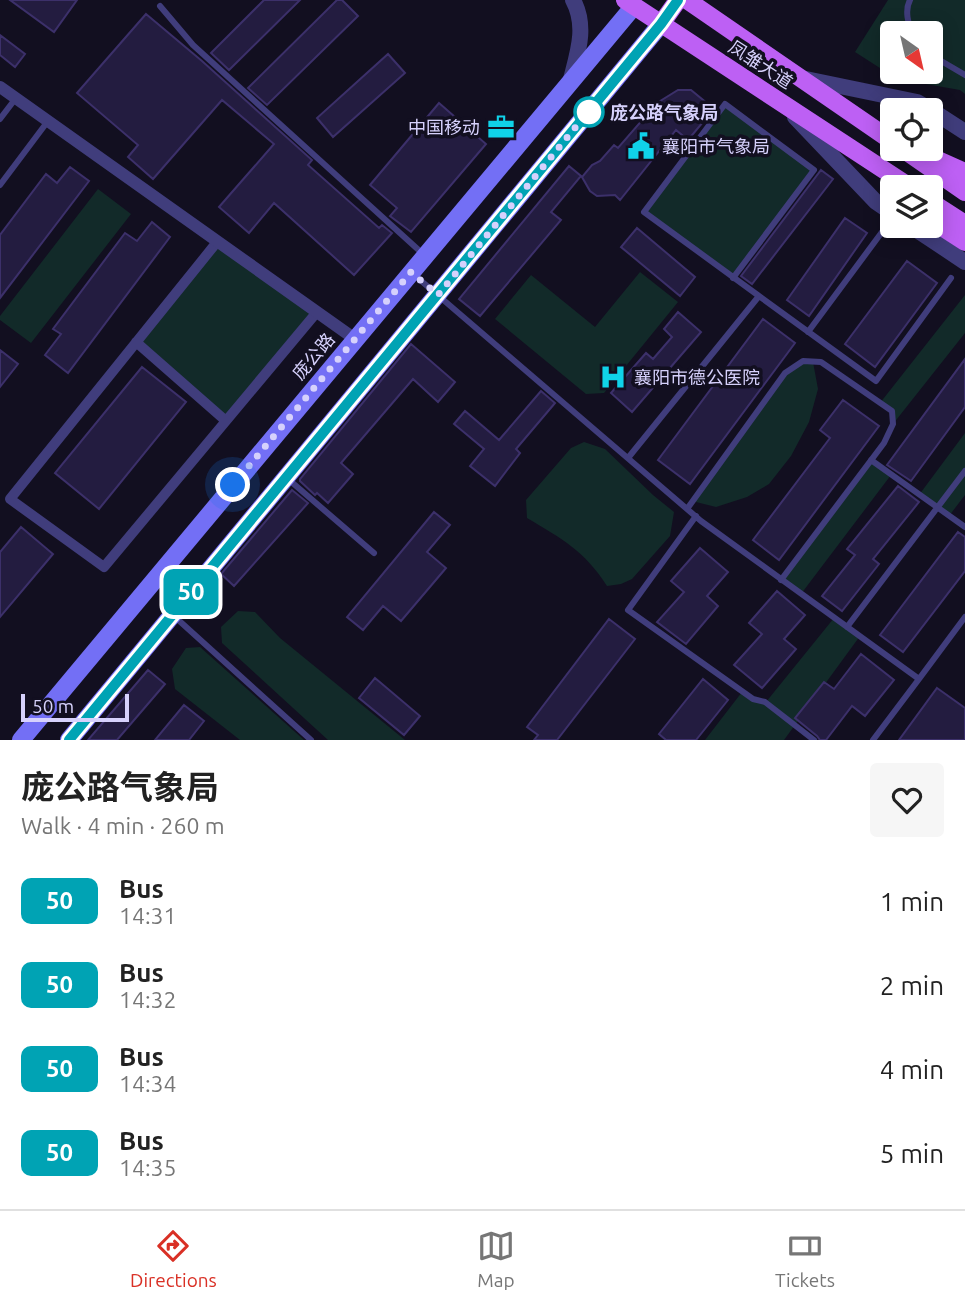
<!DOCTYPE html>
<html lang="en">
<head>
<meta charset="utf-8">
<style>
	body { margin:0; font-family:Ubuntu,"Noto Sans SC",sans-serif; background:#f6f6f6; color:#222; height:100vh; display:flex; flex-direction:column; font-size:26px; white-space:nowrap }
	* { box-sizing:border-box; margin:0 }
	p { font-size:23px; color:#767676 }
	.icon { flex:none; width:38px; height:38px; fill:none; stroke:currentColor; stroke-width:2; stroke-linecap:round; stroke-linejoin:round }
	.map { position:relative; height:740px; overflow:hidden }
	.side { display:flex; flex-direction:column; background:#fff; flex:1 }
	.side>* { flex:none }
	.badge { padding:0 14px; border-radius:10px; font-size:24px; line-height:46px }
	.needle { width:46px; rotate:146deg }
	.controls { position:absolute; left:880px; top:21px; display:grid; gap:14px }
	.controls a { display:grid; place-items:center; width:63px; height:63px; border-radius:7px; background:#fff; box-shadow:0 4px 18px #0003; font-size:35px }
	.scale { position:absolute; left:21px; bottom:18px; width:108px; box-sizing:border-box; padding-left:7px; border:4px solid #d6d1fc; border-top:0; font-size:19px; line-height:24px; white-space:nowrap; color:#d6d1fc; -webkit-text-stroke:5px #120f20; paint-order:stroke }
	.you { position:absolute; width:35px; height:35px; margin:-18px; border:5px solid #fff; border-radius:50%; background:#1a73e8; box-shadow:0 0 0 10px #1a73e833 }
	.map>.badge { position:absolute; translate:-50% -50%; box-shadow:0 0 0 4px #fff }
	.round { display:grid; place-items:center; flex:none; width:74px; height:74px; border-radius:7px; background:#f6f6f6 }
	.headline { display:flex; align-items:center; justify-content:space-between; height:119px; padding:0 21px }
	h1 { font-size:33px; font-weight:700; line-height:52px }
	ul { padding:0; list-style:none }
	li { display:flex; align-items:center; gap:21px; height:84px; padding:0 21px }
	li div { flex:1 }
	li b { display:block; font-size:26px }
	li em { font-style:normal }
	li .badge { min-width:77px; font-weight:700; text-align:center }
	.dock { display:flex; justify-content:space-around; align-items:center; height:98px; border-top:2px solid #e0e0e0; background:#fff; font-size:19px; color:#767676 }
	.dock a { display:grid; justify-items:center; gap:4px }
	.dock .current { color:#d93025 }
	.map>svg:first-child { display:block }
</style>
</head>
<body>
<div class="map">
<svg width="965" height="740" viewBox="0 0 965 740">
	<rect width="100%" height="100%" fill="#120f20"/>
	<path fill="#122a29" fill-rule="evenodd" d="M888 0H965V94L960 90 897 79 855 52ZM892 33H931V72H892Z
		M725 104 814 170 733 278 644 212Z
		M98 189 131 214 31 343 0 320V316Z
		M217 242 317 312 226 421 136 342Z
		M640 272 678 302 604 393 586 394 495 319 531 275 595 327Z
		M965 295V333L893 424 892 411 880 403Z
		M803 361 813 362 818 389 809 422 791 456 769 484 747 497 716 507 692 501 785 373Z
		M965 433V495L949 516 919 495Z
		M584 442 605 449 653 495 674 512 670 536 632 579 621 584 607 586C584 550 562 539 527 518L526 500 571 448Z
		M871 460 891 475 801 594 781 580Z
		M238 611 255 612 280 638 405 740H328L222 643 221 627Z
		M834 618 860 636 784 740H705L742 692 766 702Z
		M200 647 304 740H240L175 689 172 669 186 648Z"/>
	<path fill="#231c40" stroke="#3c306a" stroke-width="2" d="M10 0H77L54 32Z
		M264 0H300L229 70 211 53Z
		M337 0H342L358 16 267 105 248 88Z
		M146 14 202 61 312 160 308 165 379 228 382 225 392 233 354 275 274 203 249 233 219 207 274 144 222 100 153 179 128 157 138 145 77 93Z
		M0 35 25 54 15 67 0 55Z
		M388 54 405 73 333 137 317 118Z
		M678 90H691L714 109 688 140 676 130 620 200 615 195 597 196 590 191 582 177 592 165 600 161 614 145 618 148 657 103Z
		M439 103 486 144 411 232 390 216 397 208 370 185Z
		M569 166 581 176 551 212 561 220 480 316 459 299Z
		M70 167 89 181 0 298V235L46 174 57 183Z
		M821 170 833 179 752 284 741 276Z
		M845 218 867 233 809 316 787 300Z
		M152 222 170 237 68 373 45 355 61 334 53 329 125 233 137 241Z
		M637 228 695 277 680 296 621 247Z
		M907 261 937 283 875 367 845 344Z
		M678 312 701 332 632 412 611 393 646 353 653 359 672 337 664 329Z
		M763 319 795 343 690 484 658 460Z
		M411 344 455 382 438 402 413 379 341 463 353 474 328 503 317 493 315 495 300 481V479Z
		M0 350 18 364 0 387Z
		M965 359V407L911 481 887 465Z
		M142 367 186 402 99 509 55 473Z
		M541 391 555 403 516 449 520 453 495 486 470 466 484 449 454 424 465 411 499 440Z
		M843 400 879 426 779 560 753 540 830 438 820 430Z
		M898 486 919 502 873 559 879 564 842 611 822 596 855 555 847 549Z
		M292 490 308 503 234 586 221 574Z
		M434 512 450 525 427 552 446 568 401 621 383 606 363 630 347 617Z
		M21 527 53 554 0 617V552Z
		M958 532 965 537V571L903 652 880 635Z
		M700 548 728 572 707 596 718 606 686 644 657 622 684 592 671 581Z
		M777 591 805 615 784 639 796 649 762 688 734 665 762 634 749 623Z
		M609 619 635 639 557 740H534L538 735 527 727Z
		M861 654 894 680 865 716 852 706 826 740H820L817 736 795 718 824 682 834 689Z
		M148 670 165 684 117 740H88Z
		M375 678 420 716 404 735 359 698Z
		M703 679 728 700 696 740H666L659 734Z
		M937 688 965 708V740H899Z
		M184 705 204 721 189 740H155Z"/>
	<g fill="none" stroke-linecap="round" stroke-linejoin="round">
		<path stroke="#403d7c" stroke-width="6" d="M910 0C905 9 907 25 914 33
			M160 6 193 45 423 254
			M931 55 965 75
			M0 119 16 98
			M0 185 48 121
			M412 273 701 521 919 679 965 617
			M759 296 876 381 951 278
			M808 332 882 232
			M628 458 759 296 644 212 725 104 814 170 733 278
			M871 460 965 527
			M288 479 374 553
			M687 509 785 373 803 361 821 362 892 411 893 424 884 443 781 580
			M696 516 628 610 753 699 765 702 814 740
			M175 617 311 740
			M847 627 965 471
			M873 740 919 679"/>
		<path stroke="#403d7c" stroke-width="10" d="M217 242 10 499 104 567 317 312
			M136 342 226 421"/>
		<path stroke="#403d7c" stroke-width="12" d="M0 87 355 339"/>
		<path stroke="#403d7c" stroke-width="16" d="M801 78 917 102 931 110
			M571 79C578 52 587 26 573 0
			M931 110 965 132
			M795 117 876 202 892 213
			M911 226 965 262"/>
		<path stroke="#736ff5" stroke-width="18" d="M21 740 634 6
			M69 740 661 24"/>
		<path stroke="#bd60f4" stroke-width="18" d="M625 0 910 187
			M687 0 892 141
			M661 24 678 0
			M903 149 965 192
			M920 152 965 172
			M931 202 965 224
			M931 220 965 242"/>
	</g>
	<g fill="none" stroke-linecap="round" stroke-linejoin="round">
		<defs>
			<path id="line" d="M69 740 661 24 678 0"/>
		</defs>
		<use href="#line" stroke="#fff" stroke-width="16"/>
		<use href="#line" stroke="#00a3b4" stroke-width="10"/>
		<path stroke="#d6d1fc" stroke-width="7" stroke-dasharray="0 12.6" d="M233 485 411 272 438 295 593 106 589 112"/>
	</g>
	<defs>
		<symbol id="office-bare" viewBox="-9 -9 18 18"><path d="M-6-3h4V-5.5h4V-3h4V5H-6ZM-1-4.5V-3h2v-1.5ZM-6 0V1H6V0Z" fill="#10d2e9" stroke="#120f20" stroke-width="2.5" paint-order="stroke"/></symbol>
		<symbol id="civic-bare" viewBox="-9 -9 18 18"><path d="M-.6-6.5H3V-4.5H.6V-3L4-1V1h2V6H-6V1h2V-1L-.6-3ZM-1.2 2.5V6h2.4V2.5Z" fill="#10d2e9" stroke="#120f20" stroke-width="2.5" paint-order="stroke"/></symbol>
		<symbol id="hospital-bare" viewBox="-9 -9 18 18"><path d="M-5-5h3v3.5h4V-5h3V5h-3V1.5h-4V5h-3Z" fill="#10d2e9" stroke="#120f20" stroke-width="2.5" paint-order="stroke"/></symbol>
	</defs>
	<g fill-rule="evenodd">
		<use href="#office-bare" x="482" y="108" width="38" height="38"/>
		<use href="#civic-bare" x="622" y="127" width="38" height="38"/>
		<use href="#hospital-bare" x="594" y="358" width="38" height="38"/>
	</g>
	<circle fill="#fff" stroke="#00a3b4" stroke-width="3.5" cx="589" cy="112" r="14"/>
	<g text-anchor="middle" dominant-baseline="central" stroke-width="7" stroke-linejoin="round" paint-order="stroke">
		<g font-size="18" fill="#d6d1fc" stroke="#120f20">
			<text transform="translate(761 64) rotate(33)">凤雏大道</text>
			<text transform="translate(313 356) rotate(-50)">庞公路</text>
		</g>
		<g font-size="18" font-weight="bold" fill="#d6d1fc" stroke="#120f20" text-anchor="start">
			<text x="610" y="112">庞公路气象局</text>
		</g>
		<g font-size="18" fill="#d6d1fc" stroke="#120f20" text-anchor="start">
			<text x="480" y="127" text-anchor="end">中国移动</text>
			<text x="662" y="146">襄阳市气象局</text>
			<text x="634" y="377">襄阳市德公医院</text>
		</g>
	</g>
</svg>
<div class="controls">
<a><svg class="needle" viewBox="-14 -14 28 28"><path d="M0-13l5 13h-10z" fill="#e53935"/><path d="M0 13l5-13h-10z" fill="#767676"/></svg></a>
<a><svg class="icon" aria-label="locate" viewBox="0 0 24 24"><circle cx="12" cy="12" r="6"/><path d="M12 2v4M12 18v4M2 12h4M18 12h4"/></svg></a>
<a><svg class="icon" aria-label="layers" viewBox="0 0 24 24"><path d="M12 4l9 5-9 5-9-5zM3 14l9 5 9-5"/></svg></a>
</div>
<div class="scale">50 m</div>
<div class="you" style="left:233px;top:485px"></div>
<b class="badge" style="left:191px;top:592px;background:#00a3b4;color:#fff">50</b>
</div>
<section class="side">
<div class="headline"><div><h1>庞公路气象局</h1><p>Walk · 4 min · 260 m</p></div><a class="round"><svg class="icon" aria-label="heart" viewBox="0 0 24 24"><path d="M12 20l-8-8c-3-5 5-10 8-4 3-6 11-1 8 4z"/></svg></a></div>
<ul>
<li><span class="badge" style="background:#00a3b4;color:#fff">50</span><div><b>Bus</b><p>14:31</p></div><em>1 min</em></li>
<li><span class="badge" style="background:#00a3b4;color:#fff">50</span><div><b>Bus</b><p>14:32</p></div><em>2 min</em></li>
<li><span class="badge" style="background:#00a3b4;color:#fff">50</span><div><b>Bus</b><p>14:34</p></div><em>4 min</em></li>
<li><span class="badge" style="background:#00a3b4;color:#fff">50</span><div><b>Bus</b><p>14:35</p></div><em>5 min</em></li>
</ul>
</section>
<nav class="dock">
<a class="current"><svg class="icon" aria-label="directions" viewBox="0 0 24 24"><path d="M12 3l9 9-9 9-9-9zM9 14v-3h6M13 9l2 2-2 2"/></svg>Directions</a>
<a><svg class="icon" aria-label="map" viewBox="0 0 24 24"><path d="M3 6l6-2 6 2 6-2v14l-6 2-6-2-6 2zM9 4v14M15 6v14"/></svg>Map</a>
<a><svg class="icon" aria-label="tickets" viewBox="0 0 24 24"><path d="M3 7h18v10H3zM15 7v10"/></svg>Tickets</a>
</nav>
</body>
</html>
